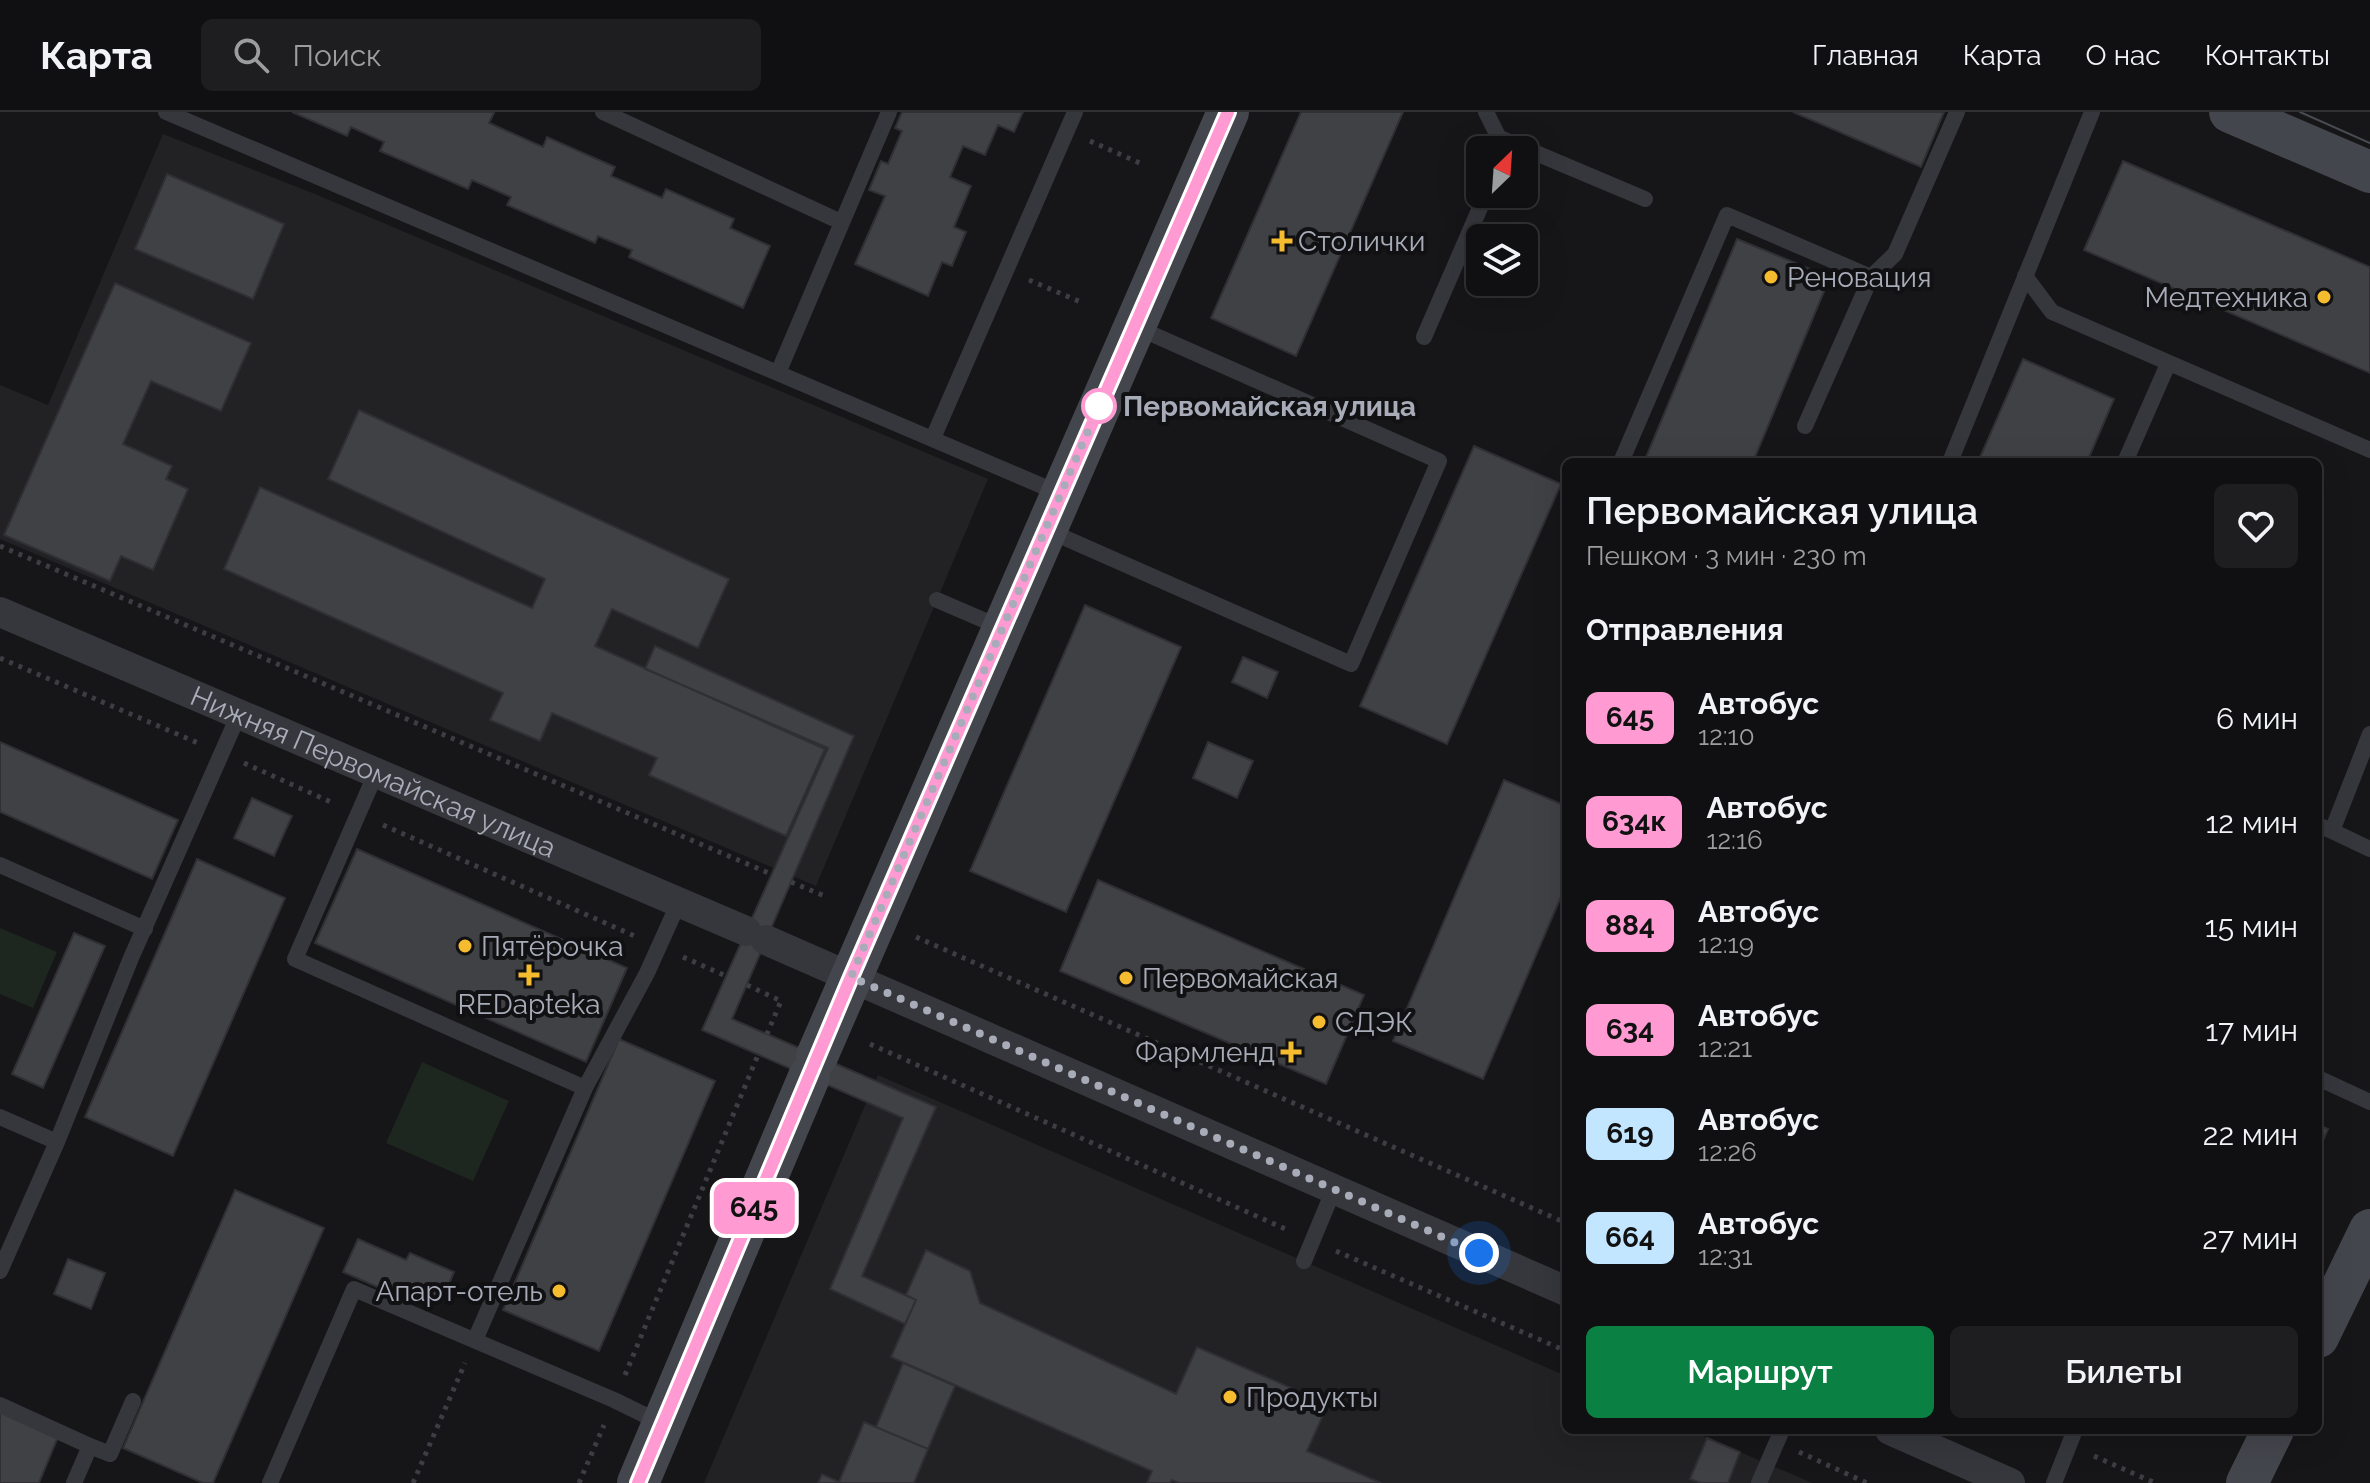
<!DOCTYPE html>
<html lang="ru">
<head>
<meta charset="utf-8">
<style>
	body { margin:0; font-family:Raleway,sans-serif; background:#1e1e20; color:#f1f3f6; height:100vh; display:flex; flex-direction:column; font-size:30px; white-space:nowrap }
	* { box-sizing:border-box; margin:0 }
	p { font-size:26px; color:#9c9d9f }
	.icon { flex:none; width:44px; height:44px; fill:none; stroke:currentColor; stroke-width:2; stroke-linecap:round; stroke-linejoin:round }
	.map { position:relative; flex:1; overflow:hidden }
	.panel { position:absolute; left:1562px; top:346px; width:760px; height:976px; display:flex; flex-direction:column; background:#101012; border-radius:12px; box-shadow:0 8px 32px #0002,0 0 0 2px #303032 }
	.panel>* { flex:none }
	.badge { padding:0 16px; border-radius:12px; font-size:28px; line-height:52px }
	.needle { width:52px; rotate:25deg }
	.tools { position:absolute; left:1466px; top:24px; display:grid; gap:16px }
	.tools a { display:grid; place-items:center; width:72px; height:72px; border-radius:12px; background:#101012; box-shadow:0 8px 32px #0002,0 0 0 2px #303032; font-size:40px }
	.you { position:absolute; width:40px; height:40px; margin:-20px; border:6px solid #fff; border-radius:50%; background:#1a73e8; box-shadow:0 0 0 12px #1a73e833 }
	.map>.badge { position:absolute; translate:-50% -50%; box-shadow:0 0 0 4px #fff }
	h2 { padding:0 24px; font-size:30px; line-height:72px }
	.round { display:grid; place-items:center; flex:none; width:84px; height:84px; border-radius:12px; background:#1e1e20 }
	.headline { display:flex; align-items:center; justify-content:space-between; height:136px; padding:0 24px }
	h1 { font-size:38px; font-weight:600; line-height:60px }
	.action { display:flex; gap:16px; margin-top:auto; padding:16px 24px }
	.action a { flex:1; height:92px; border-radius:12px; background:#0b8043; color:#fff; font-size:32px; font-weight:600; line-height:92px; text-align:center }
	.action a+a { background:#1e1e20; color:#f1f3f6 }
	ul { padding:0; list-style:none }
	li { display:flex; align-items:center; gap:24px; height:104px; padding:0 24px }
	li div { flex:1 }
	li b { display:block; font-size:30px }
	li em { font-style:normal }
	li .badge { min-width:88px; font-weight:700; text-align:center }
	header { display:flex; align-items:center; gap:48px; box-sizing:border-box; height:112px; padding:0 40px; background:#101012; border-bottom:2px solid #303032 }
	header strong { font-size:38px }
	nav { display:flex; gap:44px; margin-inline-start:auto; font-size:28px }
	.search { width:560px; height:72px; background:#1e1e20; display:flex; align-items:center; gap:20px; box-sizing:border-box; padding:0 28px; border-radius:12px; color:#9c9d9f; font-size:30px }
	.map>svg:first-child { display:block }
</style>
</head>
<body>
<header>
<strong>Карта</strong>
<div class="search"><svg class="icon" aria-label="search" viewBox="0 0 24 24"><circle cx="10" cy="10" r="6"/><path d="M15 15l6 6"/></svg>Поиск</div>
<nav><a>Главная</a><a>Карта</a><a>О нас</a><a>Контакты</a></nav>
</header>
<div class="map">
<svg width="2370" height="1371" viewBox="0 0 2370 1371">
	<rect width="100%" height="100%" fill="#161618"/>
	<path fill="#222225" d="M163 22 315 82 988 367 816 774 0 427V273L48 293Z
		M878 963 1566 1264V1318H1689L1812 1371H704Z"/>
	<path fill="#1d261f" d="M0 816 57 840 33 896 0 882Z
		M422 950 509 989 473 1069 386 1031Z"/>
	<path fill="#404145" stroke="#303034" stroke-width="2" d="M292 0H492L494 1 489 11 543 35 547 25 615 55 611 64 662 86 666 77 734 107 730 116 770 134 743 196 629 145 632 138 598 124 595 131 507 93 511 85 472 68 468 77 380 39 384 30 351 15 347 24Z
		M902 0H1023L1014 20 998 13 985 43 963 34 950 65 971 74 954 115 966 120 952 154 942 150 928 184 855 152 885 84 869 78 881 49 888 52 902 19 895 16Z
		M1301 0H1403L1296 244 1211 206Z
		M1793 0H1944L1921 55Z
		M2123 49 2370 155V261L2084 138Z
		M167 62 284 112 253 187 135 137Z
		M1737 127 1830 165 1753 350H1644Z
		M115 171 251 231 221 299 151 269 123 332 172 354 166 367 188 377 153 458 121 444 110 469 4 423Z
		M2023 247 2114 287 2087 350H1978Z
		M359 298 729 467 698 536 612 497 595 534 825 637 786 724 649 663 657 646 552 601 540 629 490 608 503 581 224 457 260 375 532 496 545 467 328 367Z
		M1474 334 1561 372 1447 632 1360 594Z
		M1085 493 1181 535 1066 800 970 759Z
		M655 534 854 624 732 907 936 995 862 1164 916 1188 905 1212 830 1177 903 1006 702 918 828 636 645 557Z
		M1243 545 1278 560 1267 586 1232 570Z
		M0 630 178 708 152 767 0 700Z
		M1208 630 1253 649 1237 686 1193 666Z
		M1504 668 1566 694V773L1483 967 1393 929Z
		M252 686 292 704 274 744 234 726Z
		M357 737 627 856 586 950 315 831Z
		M197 747 285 786 173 1044 85 1005Z
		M1098 768 1364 883 1326 972 1060 859Z
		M74 821 105 834 43 976 12 962Z
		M619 927 715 969 599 1239 503 1198Z
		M2318 1013 2328 1017 2318 1040Z
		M235 1078 324 1116 213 1371H203L123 1336Z
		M358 1127 406 1148 410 1141 454 1160 442 1189 403 1172 398 1184 343 1160Z
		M926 1138 970 1159 980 1191 1176 1282 1197 1235 1328 1292 1307 1339 1381 1371H1179L1172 1368 1170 1371H1147L1152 1359 891 1245 916 1188 906 1183Z
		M68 1147 105 1161 91 1197 54 1182Z
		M903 1251 955 1274 928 1337 876 1315Z
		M0 1300 58 1325 39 1371H0Z
		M864 1310 928 1337 914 1371H818L822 1362 839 1370Z
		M1707 1326 1740 1340 1728 1371H1701L1690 1367Z"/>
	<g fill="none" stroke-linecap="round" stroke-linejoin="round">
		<path stroke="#3c3e44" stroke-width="5" stroke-dasharray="4 6" stroke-linecap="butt" d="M1090 29 1142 52
			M1029 168 1083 191
			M0 434 771 762
			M0 546 198 631
			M244 651 333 691
			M383 713 637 825
			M791 770 827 785
			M916 825 1566 1111
			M683 845 726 864
			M747 873 781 889 767 922
			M870 932 1290 1119
			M1336 1139 1566 1239
			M625 1263 758 943
			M1799 1340 1867 1371
			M2094 1344 2155 1371
			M413 1371 465 1251
			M579 1371 604 1313"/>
		<path stroke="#36373d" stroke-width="16" d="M166 0 1061 382
			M603 0 841 110
			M1486 0 1503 34
			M1498 25 1645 87
			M2025 164 2052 200 2370 338
			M1424 225 1486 82
			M778 261 889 0
			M1805 314 1871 165 1895 142 1957 0
			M933 326 1075 0
			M1621 350 1727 103 1871 165
			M1950 350 2092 0
			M2125 350 2168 252
			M1047 418 1351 552 1439 349 1136 215
			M937 488 1002 516
			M376 661 295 847 585 976
			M2318 713 2332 719 2370 622
			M2332 719 2370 737
			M0 753 145 817
			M2318 966 2370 990
			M0 1005 57 1030
			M1304 1149 1334 1077
			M0 1159 57 1030 131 846 239 602
			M475 1228 585 976 647 861 679 790
			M0 1293 90 1334 74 1371
			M90 1334 110 1342 133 1289
			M270 1371 354 1177 614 1288 661 1311
			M1759 1371 1782 1318
			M2054 1371 2075 1318"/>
		<g stroke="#36373d" stroke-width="30">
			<path id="s1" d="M0 500 746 819"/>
			<path d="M766 828 1566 1179"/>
			<path d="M1890 1318 2010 1371"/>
		</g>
		<path stroke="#44464d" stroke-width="42" d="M2230 0 2370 60
			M817 944 1228 0
			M2318 1225 2370 1118
			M638 1371 809 965
			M2247 1371 2273 1318"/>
		<path stroke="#494b52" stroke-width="2" d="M2300 0 2370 31"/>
	</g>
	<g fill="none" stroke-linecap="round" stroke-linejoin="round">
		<defs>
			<path id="line" d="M638 1371 851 865 1228 0"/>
		</defs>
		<use href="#line" stroke="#fff" stroke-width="18"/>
		<use href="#line" stroke="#ff9ad2" stroke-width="12"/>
		<path stroke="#a7acb8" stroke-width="8" stroke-dasharray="0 14.4" d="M1099 294 851 865 1479 1141"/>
	</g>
	<g fill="#f6bc2f" stroke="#111113" stroke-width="3">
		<path d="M1278 117h8v8h8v8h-8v8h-8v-8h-8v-8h8z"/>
		<circle cx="1771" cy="165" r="8"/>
		<circle cx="2324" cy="185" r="8"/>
		<circle cx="465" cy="834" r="8"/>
		<path d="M525 851h8v8h8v8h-8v8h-8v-8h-8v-8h8z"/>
		<circle cx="1126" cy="866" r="8"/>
		<circle cx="1319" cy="910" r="8"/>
		<path d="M1287 928h8v8h8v8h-8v8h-8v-8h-8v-8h8z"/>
		<circle cx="559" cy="1179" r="8"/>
		<circle cx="1230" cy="1285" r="8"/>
	</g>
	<circle fill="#fff" stroke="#ff9ad2" stroke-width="4" cx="1099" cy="294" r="16"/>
	<g text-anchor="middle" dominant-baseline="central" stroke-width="8" stroke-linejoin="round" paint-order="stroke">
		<g font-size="28" fill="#a7acb8" stroke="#111113" text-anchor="start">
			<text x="1298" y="129">Столички</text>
			<text x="1787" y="165">Реновация</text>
			<text x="2308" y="185" text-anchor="end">Медтехника</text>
			<text x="481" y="834">Пятёрочка</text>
			<text x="1142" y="866">Первомайская</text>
			<text x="529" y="892" text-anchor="middle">REDapteka</text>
			<text x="1335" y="910">СДЭК</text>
			<text x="1275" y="940" text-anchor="end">Фармленд</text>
			<text x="543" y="1179" text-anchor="end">Апарт-отель</text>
			<text x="1246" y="1285">Продукты</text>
		</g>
		<g font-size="28" font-weight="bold" fill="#a7acb8" stroke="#111113" text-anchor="start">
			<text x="1123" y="294">Первомайская улица</text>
		</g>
		<g font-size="28" fill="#a7acb8" stroke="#111113">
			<text stroke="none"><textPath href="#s1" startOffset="406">Нижняя Первомайская улица</textPath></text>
		</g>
	</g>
</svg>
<div class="tools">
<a><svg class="needle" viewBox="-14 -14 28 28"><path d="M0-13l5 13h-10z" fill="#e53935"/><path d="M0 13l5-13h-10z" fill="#9c9d9f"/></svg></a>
<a><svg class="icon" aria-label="layers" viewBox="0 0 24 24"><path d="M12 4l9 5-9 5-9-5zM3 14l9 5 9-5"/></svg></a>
</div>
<div class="you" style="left:1479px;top:1141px"></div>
<b class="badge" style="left:754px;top:1096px;background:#ff9ad2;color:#111">645</b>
<section class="panel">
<div class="headline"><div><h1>Первомайская улица</h1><p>Пешком · 3 мин · 230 m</p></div><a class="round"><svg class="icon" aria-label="heart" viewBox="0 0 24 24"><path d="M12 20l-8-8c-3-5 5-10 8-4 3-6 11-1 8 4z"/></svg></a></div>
<h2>Отправления</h2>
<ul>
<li><span class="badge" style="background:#ff9ad2;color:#111">645</span><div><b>Автобус</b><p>12:10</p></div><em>6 мин</em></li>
<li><span class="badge" style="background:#ff9ad2;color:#111">634к</span><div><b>Автобус</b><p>12:16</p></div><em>12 мин</em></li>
<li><span class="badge" style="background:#ff9ad2;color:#111">884</span><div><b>Автобус</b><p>12:19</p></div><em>15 мин</em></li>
<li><span class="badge" style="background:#ff9ad2;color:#111">634</span><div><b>Автобус</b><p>12:21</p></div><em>17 мин</em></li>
<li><span class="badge" style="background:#c2e6ff;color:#111">619</span><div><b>Автобус</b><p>12:26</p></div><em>22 мин</em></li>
<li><span class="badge" style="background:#c2e6ff;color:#111">664</span><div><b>Автобус</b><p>12:31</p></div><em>27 мин</em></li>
</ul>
<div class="action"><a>Маршрут</a><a>Билеты</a></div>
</section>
</div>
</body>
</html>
